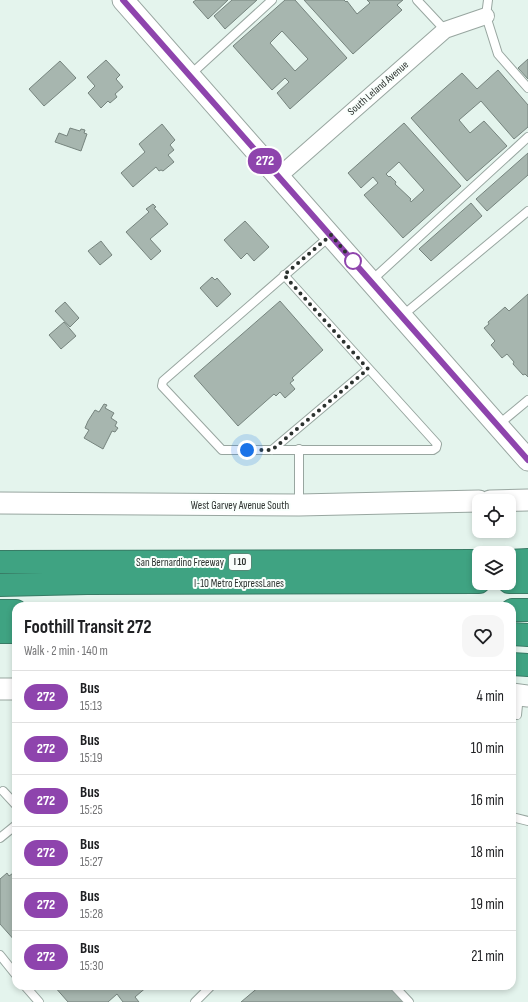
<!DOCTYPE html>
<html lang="en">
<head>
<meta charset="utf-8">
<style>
	body { margin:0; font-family:"Sofia Sans Condensed",sans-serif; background:#f6f6f6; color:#202124; height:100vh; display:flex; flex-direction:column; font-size:15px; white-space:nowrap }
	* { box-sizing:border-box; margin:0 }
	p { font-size:13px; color:#757577 }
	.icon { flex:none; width:22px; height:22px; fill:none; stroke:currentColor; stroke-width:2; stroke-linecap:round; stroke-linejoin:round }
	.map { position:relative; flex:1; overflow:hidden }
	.drawer { position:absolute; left:12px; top:602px; width:504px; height:388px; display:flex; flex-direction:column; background:#fff; border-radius:12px; box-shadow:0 2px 6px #0003 }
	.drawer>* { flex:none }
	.badge { padding:0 8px; border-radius:13px; font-size:14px; line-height:26px }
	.fabs { position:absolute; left:472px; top:494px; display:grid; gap:8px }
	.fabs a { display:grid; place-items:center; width:44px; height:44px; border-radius:8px; background:#fff; box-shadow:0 2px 6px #0003; font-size:20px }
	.you { position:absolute; width:20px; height:20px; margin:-10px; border:3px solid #fff; border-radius:50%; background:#1a73e8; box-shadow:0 0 0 6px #1a73e833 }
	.map>.badge { position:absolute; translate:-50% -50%; box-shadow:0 0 0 2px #fff }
	.round { display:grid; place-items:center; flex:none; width:42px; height:42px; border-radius:12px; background:#f6f6f6 }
	.head { display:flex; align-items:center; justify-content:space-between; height:68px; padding:0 12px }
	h1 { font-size:19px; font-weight:700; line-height:30px }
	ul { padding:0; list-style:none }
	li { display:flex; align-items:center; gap:12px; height:52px; padding:0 12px; border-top:1px solid #e0e0e0 }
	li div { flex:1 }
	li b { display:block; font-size:15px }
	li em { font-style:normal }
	li .badge { min-width:44px; font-weight:700; text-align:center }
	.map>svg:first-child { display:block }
</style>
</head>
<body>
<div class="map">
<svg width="528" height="1002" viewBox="0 0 528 1002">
	<rect width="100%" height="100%" fill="#e4f4ed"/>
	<path fill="#a7b6af" stroke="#76847e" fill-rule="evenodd" d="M196 0H228L208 19 193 2Z
		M232 0H257L225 29 214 16Z
		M285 0H295L347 58 290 109 277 93 289 82 285 78 272 90 233 46ZM282 31 308 59 295 71 270 43Z
		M304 0H344L346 2 347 1 357 14 370 3 367 0H403L397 5 402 10 353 54Z
		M528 59V79L518 68Z
		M106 60 120 75 116 79 123 87 115 94 117 97 110 103 108 101 101 108 88 93 95 86 87 77Z
		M60 61 76 78 44 106 29 89Z
		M498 70 528 105V127L514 139 481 101 459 120 470 133 484 121 507 146 467 181 411 118 462 73 477 89Z
		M404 123 461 186 403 238 364 195 378 183 373 177 361 188 348 173ZM399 162 424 190 411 202 410 200 411 199 395 184 396 182 390 176 389 177 386 174Z
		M162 124 175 140 170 145 174 150 168 155 174 162 163 171 161 170 159 171 156 167 133 187 121 173 145 152 139 144Z
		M70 128 80 131 81 129 85 130 84 133 87 134 81 151 55 142 59 133 67 136Z
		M528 153V175L487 211 476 199Z
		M471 203 482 216 431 261 419 249Z
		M153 204 156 207 154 208 168 224 150 239 161 251 151 260 126 232 149 212 146 209Z
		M245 221 269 247 254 261 247 253 241 259 224 240Z
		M101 241 112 255 100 265 88 251Z
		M212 277 215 280 217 278 231 294 217 307 200 288Z
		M528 294V377L525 374 523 375 513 364 514 362 507 354 502 358 491 345 495 341 484 328 489 324 488 322 505 307 509 311Z
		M280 301 323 350 292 378 294 380 290 383 295 389 285 398 280 392 276 396 274 394 238 426 194 376Z
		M65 302 79 318 70 327 55 311Z
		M64 322 76 336 61 349 49 335Z
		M104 404 107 405 105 408 114 413 111 418 117 422 115 426 118 428 115 432 112 431 103 449 84 438 89 430 85 428 88 421 95 410 99 412Z
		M16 871V942L0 924V879L7 873 9 876Z
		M54 986H148L135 997 139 1002H123L117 994 108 1002H68Z
		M260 986H389L403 1002H241Z"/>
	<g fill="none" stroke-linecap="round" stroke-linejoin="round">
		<defs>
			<path id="service" d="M417 0 445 30
				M488 0 486 16 498 54 528 88
				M190 75 272 0
				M284 275 437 444 436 448 433 450H222L162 386 163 381 330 236
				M371 281 528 137
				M402 316 528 211
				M498 425 528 400
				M299 449V504
				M272 450 368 369
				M517 715 519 695
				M3 791 16 805
				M512 817 528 821
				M0 838 16 825
				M0 955 16 975
				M25 986 39 1002
				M394 986 409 1002
				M195 1002 211 986"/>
			<path id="minor" d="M279 176 445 30 486 16"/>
			<path id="tertiary" d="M123 0 528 460
				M490 501 528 500
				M0 503 299 505 479 501
				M0 689H16
				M512 694 528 696"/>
			<path id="motorway" d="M509 561 528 560
				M0 562 479 561
				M509 582H528
				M0 585 87 583 479 582
				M512 610H528
				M0 611H16
				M0 632H16
				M512 634 528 635
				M512 664 528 665"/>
		</defs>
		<use href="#service" stroke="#98a6a0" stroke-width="10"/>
		<use href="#minor" stroke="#98a6a0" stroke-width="18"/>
		<use href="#tertiary" stroke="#98a6a0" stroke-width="23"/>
		<use href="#motorway" stroke="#387b65" stroke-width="24"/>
		<use href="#service" stroke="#fff" stroke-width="8"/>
		<use href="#minor" stroke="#fff" stroke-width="16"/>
		<use href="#tertiary" stroke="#fff" stroke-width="21"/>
		<use href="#motorway" stroke="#3fa382" stroke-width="22"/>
	</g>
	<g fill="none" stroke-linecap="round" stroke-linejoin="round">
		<defs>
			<path id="line" d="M123 0 528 460"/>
		</defs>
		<use href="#line" stroke="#fff" stroke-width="9"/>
		<use href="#line" stroke="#8e44ad" stroke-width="6"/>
		<path stroke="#2c322f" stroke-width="4" stroke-dasharray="0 7.2" d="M247 450H272L368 369 284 275 331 235 353 261"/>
	</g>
	<circle fill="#fff" stroke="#8e44ad" stroke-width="2" cx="353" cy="261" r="8"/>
	<g text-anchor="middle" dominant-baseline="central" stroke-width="4" stroke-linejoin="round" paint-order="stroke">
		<rect fill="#f9fffc" stroke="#6a706c" stroke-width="1" x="229" y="554" width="22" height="16" rx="3"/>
		<g font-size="10" font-weight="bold" fill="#2c322f">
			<text x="240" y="562">I 10</text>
		</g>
		<g font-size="11" fill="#2c322f" stroke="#f9fffc">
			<text transform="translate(378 88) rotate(-41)">South Leland Avenue</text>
			<text x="240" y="505">West Garvey Avenue South</text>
			<text x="180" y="562">San Bernardino Freeway</text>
			<text x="239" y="583">I-10 Metro ExpressLanes</text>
		</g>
	</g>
</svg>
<div class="fabs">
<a><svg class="icon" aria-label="locate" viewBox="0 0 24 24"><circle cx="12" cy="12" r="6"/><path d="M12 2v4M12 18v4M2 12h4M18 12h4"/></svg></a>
<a><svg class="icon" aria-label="layers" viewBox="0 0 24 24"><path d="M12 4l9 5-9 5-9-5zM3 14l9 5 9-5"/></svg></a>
</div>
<div class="you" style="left:247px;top:450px"></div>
<b class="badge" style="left:265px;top:161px;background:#8e44ad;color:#fff">272</b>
<section class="drawer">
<div class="head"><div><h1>Foothill Transit 272</h1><p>Walk · 2 min · 140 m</p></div><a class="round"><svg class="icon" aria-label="heart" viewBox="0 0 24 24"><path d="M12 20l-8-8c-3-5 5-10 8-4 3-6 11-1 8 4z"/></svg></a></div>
<ul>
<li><span class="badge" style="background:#8e44ad;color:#fff">272</span><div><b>Bus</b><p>15:13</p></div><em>4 min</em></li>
<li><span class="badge" style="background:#8e44ad;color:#fff">272</span><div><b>Bus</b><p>15:19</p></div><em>10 min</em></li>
<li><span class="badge" style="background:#8e44ad;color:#fff">272</span><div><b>Bus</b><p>15:25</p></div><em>16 min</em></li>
<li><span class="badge" style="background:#8e44ad;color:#fff">272</span><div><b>Bus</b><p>15:27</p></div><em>18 min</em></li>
<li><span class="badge" style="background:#8e44ad;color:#fff">272</span><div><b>Bus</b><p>15:28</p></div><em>19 min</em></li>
<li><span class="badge" style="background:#8e44ad;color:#fff">272</span><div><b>Bus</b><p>15:30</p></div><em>21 min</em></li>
</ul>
</section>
</div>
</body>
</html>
